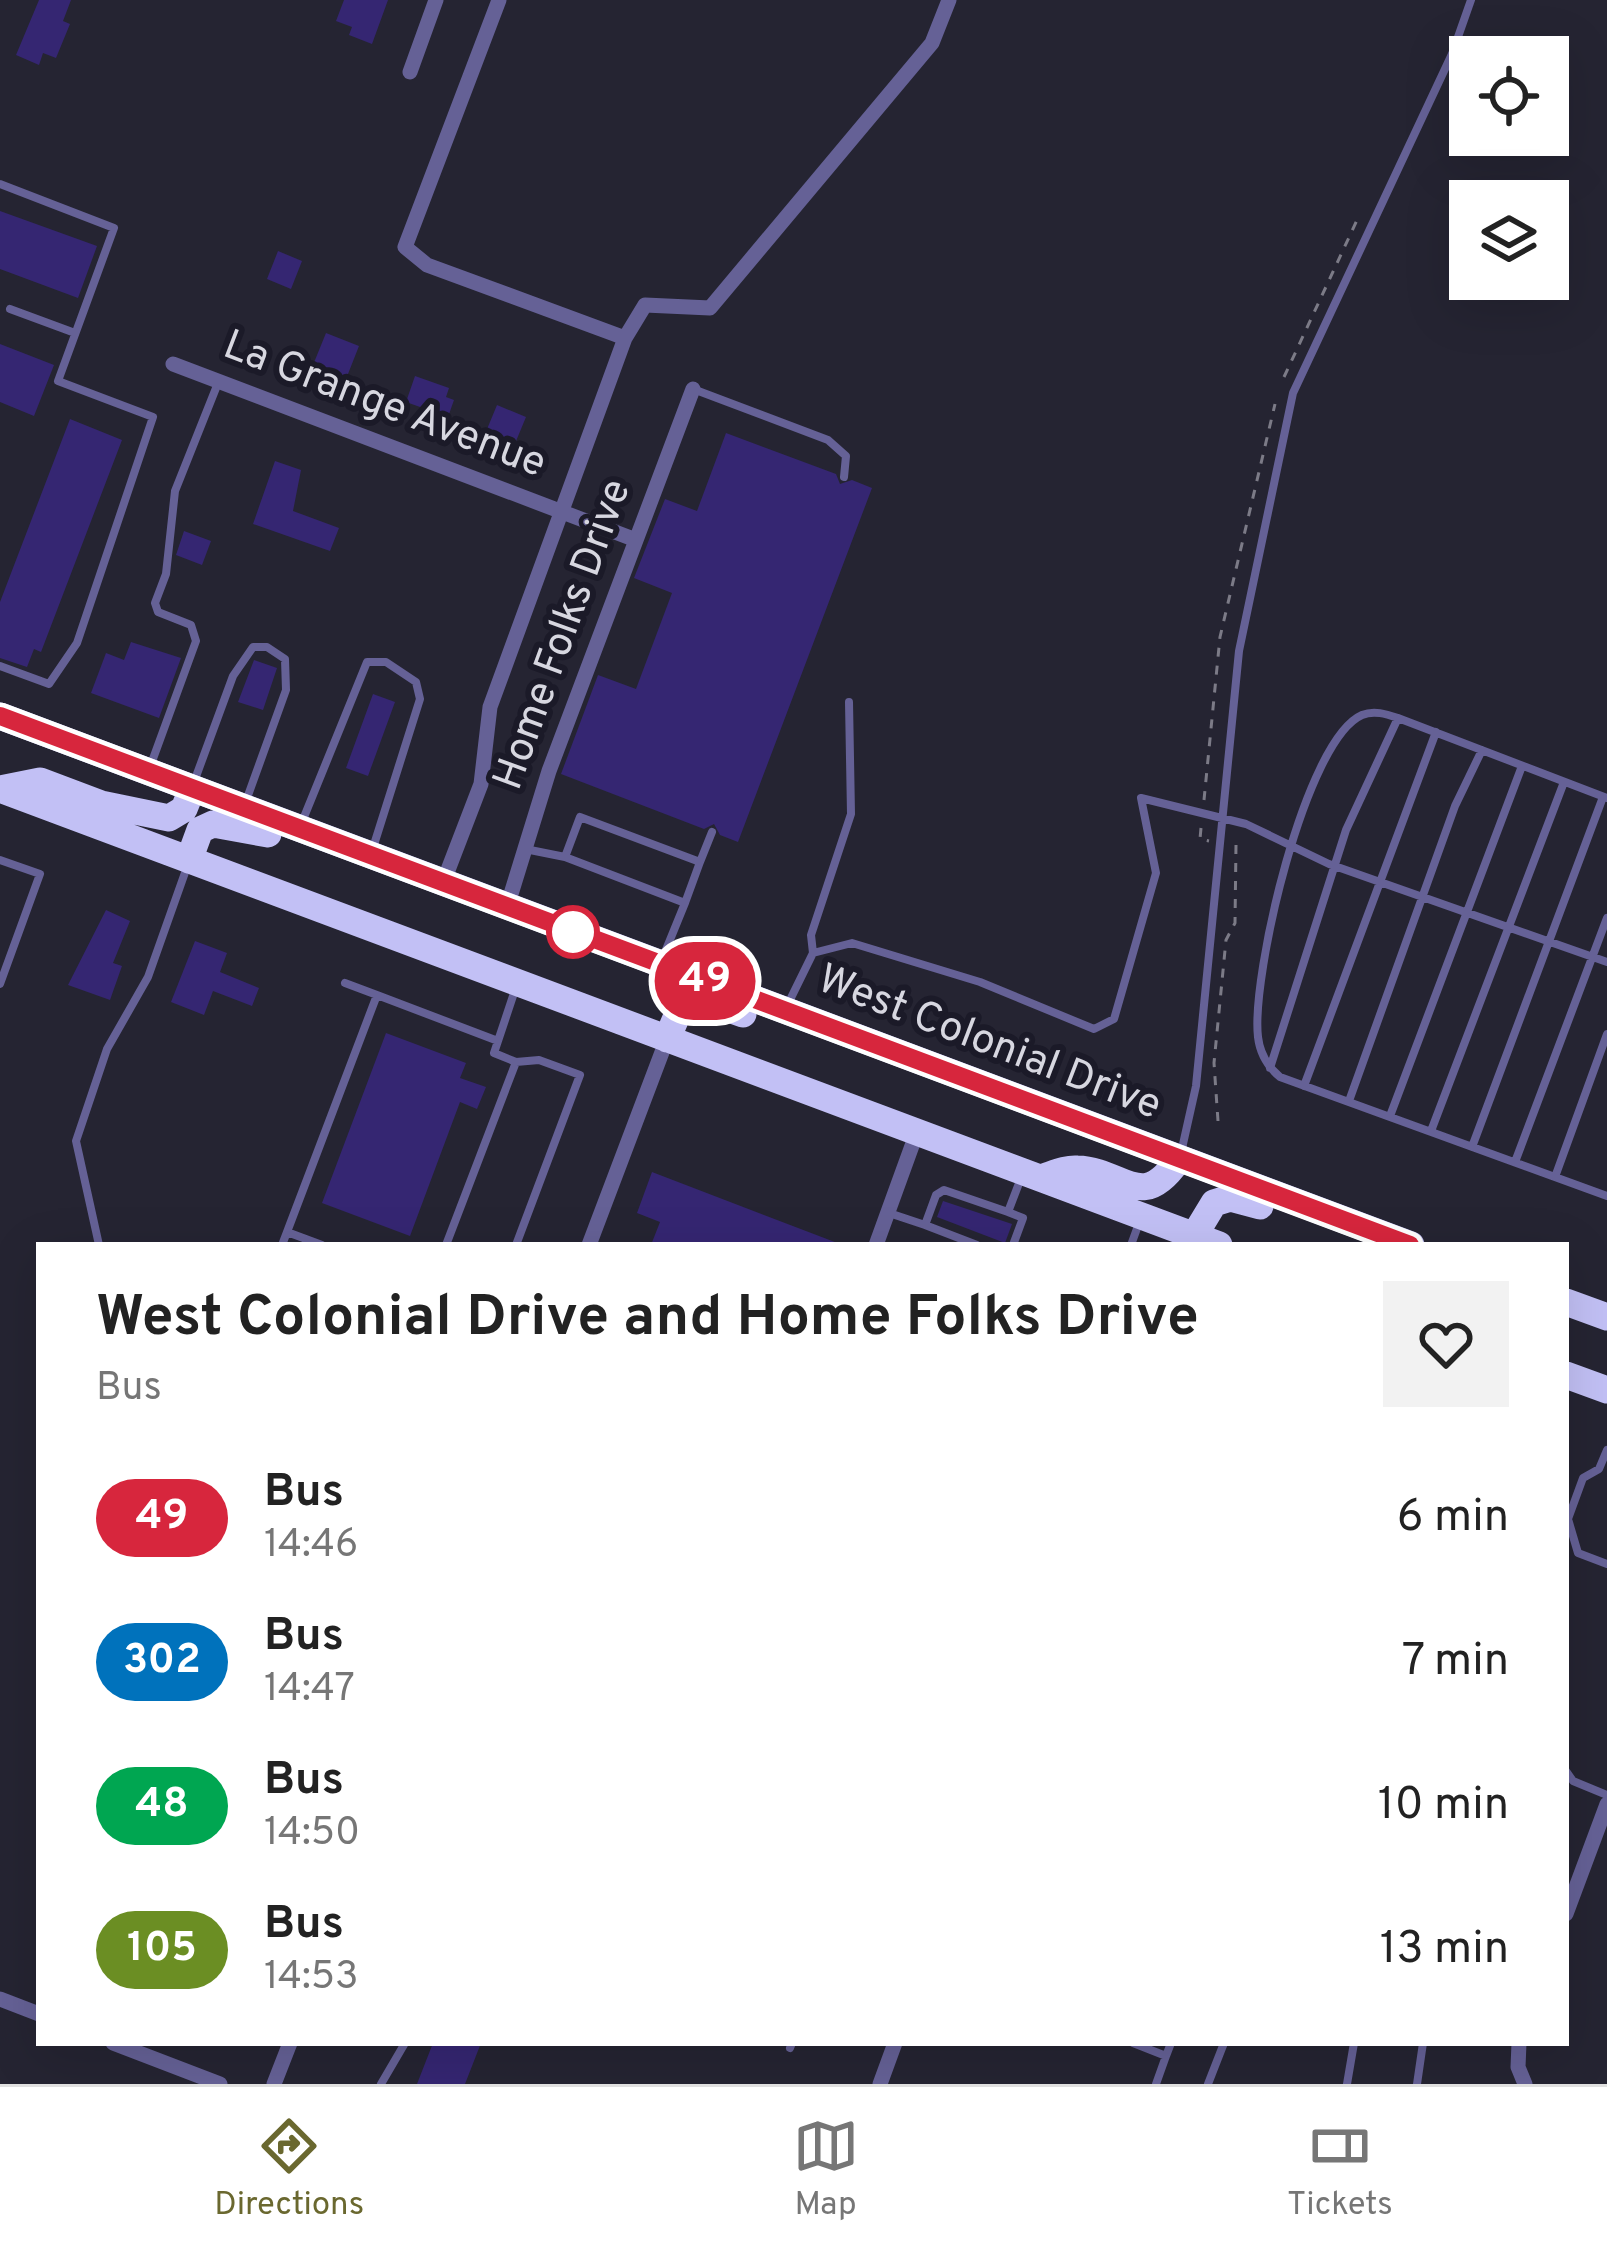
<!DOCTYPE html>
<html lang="en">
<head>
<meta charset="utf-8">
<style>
	body { margin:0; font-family:Overpass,sans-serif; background:#f2f2f2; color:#222; height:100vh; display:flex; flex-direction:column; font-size:45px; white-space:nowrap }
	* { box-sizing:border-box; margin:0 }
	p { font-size:39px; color:#767676 }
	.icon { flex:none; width:66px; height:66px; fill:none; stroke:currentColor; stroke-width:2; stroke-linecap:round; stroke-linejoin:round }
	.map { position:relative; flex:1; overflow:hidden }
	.sheet { position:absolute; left:36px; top:1242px; width:1533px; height:804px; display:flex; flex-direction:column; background:#fff; border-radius:0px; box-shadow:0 12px 48px #0002 }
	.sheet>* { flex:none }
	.badge { padding:0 24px; border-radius:39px; font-size:42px; line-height:78px }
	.fabs { position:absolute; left:1449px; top:36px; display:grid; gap:24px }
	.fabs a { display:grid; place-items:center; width:120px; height:120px; border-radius:0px; background:#fff; box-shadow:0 12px 48px #0002; font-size:60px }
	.map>.badge { position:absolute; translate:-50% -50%; box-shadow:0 0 0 6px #fff }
	.round { display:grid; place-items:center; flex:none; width:126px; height:126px; border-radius:0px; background:#f2f2f2 }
	.headline { display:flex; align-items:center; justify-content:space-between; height:204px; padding:0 60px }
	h1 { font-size:57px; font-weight:700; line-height:90px }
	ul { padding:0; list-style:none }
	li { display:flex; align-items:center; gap:36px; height:144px; padding:0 60px }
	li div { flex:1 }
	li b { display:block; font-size:45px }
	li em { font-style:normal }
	li .badge { min-width:132px; font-weight:700; text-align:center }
	.tab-bar { display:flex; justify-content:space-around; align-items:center; height:168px; border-top:3px solid #e0e0e0; background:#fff; font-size:33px; color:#767676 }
	.tab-bar a { display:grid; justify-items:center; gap:6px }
	.tab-bar .on { color:#6a682f }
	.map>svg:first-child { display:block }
</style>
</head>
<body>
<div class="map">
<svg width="1607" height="2084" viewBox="0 0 1607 2084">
	<rect width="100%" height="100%" fill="#252432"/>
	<path fill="#352672" d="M39 0H71L63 21 70 24 56 58 43 53 39 65 16 55Z
		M344 0H388L372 44 349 35 352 27 336 21Z
		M0 211 97 246 78 298 0 269Z
		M278 251 302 261 291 289 267 279Z
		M326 333 359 346 346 379 313 365Z
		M0 344 54 365 34 416 0 402Z
		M415 376 449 388 446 397 454 400 448 417 406 402Z
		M497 405 526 417 514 446 485 434Z
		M70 419 122 440 41 652 34 649 27 667 0 658V602Z
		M726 433 836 474 840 484 852 480 872 488 738 842 720 835 714 824 704 829 561 774 598 675 636 689 672 593 634 578 665 499 697 511Z
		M275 461 301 470 293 511 339 528 330 551 253 524Z
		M184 531 211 541 202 565 176 555Z
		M131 642 181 658 159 718 91 693 106 653 124 660Z
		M254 660 277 668 263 710 238 702Z
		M373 694 395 702 368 776 346 768Z
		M106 910 130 921 113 963 122 966 110 1000 68 985Z
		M195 941 227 953 220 972 259 988 252 1006 213 991 204 1015 171 1002Z
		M386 1033 466 1063 460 1078 486 1087 477 1109 460 1102 410 1236 322 1203Z
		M652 1172 840 1244V1245H651L660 1222 637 1213Z
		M943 1201 1012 1224 1005 1243 937 1217Z
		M433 2043H481L465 2084H417Z"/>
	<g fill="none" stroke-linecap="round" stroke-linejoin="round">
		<path stroke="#7c7b87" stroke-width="3" stroke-dasharray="9 9" stroke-linecap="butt" d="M1284 377 1358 218
			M1204 800 1220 637 1275 404
			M1201 828 1200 839 1209 841
			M1218 1121 1214 1063 1226 940 1235 923 1236 845"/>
		<path stroke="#656196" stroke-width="8" d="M0 184 114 228 58 381 153 417 77 643 49 684 0 666
			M10 309 75 333
			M693 389 828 440 846 456 844 477
			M150 767 196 641 191 625 158 612 155 603 166 574 175 491 218 383
			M194 782 233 676 253 647H267L285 659 286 690 246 801
			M1607 798 1398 718C1386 714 1374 710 1362 715 1305 740 1251 977 1258 1037 1260 1054 1267 1066 1280 1077L1607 1196
			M302 822 367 662H386L416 682 420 699 372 851
			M525 849 565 857 685 903 663 957
			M565 857 580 817 700 862 685 903
			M0 860 40 874 0 984
			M700 862 712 832
			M813 953 811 935 851 814 849 702
			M345 983 377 995
			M787 1006 813 953 852 943 980 982 1094 1029 1114 1019 1156 873 1141 798 1246 824 1329 864 1607 962
			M516 1062 539 1060 580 1075 516 1245
			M1270 1068 1346 830 1398 718
			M1304 1086 1436 732
			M1349 1101 1455 806 1482 750
			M1390 1116 1522 766
			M1431 1131 1564 782
			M1472 1147 1603 797
			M1181 1153 1196 1086 1239 651 1293 393 1452 54 1471 0
			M1515 1162 1607 918
			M1555 1177 1607 1034
			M1008 1212 1023 1218 1013 1245
			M889 1213 925 1225 936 1195 944 1190 1008 1212 1021 1178
			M925 1225 977 1245
			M99 1245 76 1141 107 1049 148 977 187 867
			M282 1245 287 1232
			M322 1245 287 1232 377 995 498 1041
			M446 1245 516 1062 494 1053 515 990
			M1131 1245 1139 1223
			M1607 1450 1599 1469 1583 1478 1568 1519 1578 1553 1607 1564
			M1566 1771 1573 1781 1607 1795
			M1133 2043 1166 2056 1171 2043
			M790 2048 792 2043
			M381 2084 405 2043
			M1156 2084 1166 2056
			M1208 2084 1224 2043
			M1347 2084 1354 2043
			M1417 2084 1423 2043"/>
		<path stroke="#656196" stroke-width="15" d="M499 0 405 247 427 265 625 338
			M410 72 436 0
			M173 364 636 540
			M443 883 481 784 490 707 625 338 645 305 710 308 932 43 949 0
			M507 907 549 771 693 389
			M589 1245 667 1039
			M876 1245 917 1132
			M1566 1914 1607 1804
			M0 1999 39 2014
			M113 2043 220 2084
			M1519 2043 1518 2067 1525 2084
			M274 2084 290 2043
			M880 2084 895 2043"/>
		<path stroke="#c2c0f5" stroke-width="27" d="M0 716 1411 1245
			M0 789 1219 1245
			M0 789 40 781 101 804 169 818 184 809 192 789
			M189 860 200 830 213 824 268 834
			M667 1039 679 1011 695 1003H712L743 1014
			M1040 1178C1051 1175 1066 1168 1077 1169 1123 1170 1141 1214 1178 1160
			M1194 1236 1214 1203 1230 1198 1260 1206
			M1566 1302 1607 1317
			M1566 1375 1607 1390"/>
	</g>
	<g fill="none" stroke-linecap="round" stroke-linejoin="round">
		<defs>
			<path id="line" d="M0 716 1410 1245"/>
		</defs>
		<use href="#line" stroke="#fff" stroke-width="27"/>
		<use href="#line" stroke="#d7263d" stroke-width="18"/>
	</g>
	<circle fill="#fff" stroke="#d7263d" stroke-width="6" cx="573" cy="932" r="24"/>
	<g text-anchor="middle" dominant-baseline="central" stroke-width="12" stroke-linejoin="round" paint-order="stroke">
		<g font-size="42" fill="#d7d7e0" stroke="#1b1a28">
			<text transform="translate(384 406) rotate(21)">La Grange Avenue</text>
			<text transform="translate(564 635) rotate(-70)">Home Folks Drive</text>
			<text transform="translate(989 1044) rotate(21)">West Colonial Drive</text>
		</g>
	</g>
</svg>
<div class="fabs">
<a><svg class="icon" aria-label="locate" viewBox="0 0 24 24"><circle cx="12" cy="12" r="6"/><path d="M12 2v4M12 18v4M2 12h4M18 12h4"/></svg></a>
<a><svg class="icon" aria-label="layers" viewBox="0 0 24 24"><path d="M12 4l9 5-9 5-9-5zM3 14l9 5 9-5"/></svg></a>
</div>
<b class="badge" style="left:705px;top:981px;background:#d7263d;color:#fff">49</b>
<section class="sheet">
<div class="headline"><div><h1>West Colonial Drive and Home Folks Drive</h1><p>Bus</p></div><a class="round"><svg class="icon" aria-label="heart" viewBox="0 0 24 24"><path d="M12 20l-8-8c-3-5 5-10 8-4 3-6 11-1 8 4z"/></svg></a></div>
<ul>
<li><span class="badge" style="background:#d7263d;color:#fff">49</span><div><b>Bus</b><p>14:46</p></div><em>6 min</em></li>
<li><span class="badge" style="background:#0072bc;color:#fff">302</span><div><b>Bus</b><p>14:47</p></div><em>7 min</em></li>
<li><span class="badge" style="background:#00a651;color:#fff">48</span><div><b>Bus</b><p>14:50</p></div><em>10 min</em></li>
<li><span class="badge" style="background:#6b8e23;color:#fff">105</span><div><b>Bus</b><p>14:53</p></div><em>13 min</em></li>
</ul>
</section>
</div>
<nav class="tab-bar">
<a class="on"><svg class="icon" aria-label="directions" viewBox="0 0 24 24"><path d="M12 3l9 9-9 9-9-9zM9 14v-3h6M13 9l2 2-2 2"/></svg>Directions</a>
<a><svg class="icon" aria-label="map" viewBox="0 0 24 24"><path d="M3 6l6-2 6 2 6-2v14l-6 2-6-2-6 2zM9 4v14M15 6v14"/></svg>Map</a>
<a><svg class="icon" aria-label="tickets" viewBox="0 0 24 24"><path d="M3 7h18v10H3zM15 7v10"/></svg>Tickets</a>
</nav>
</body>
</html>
